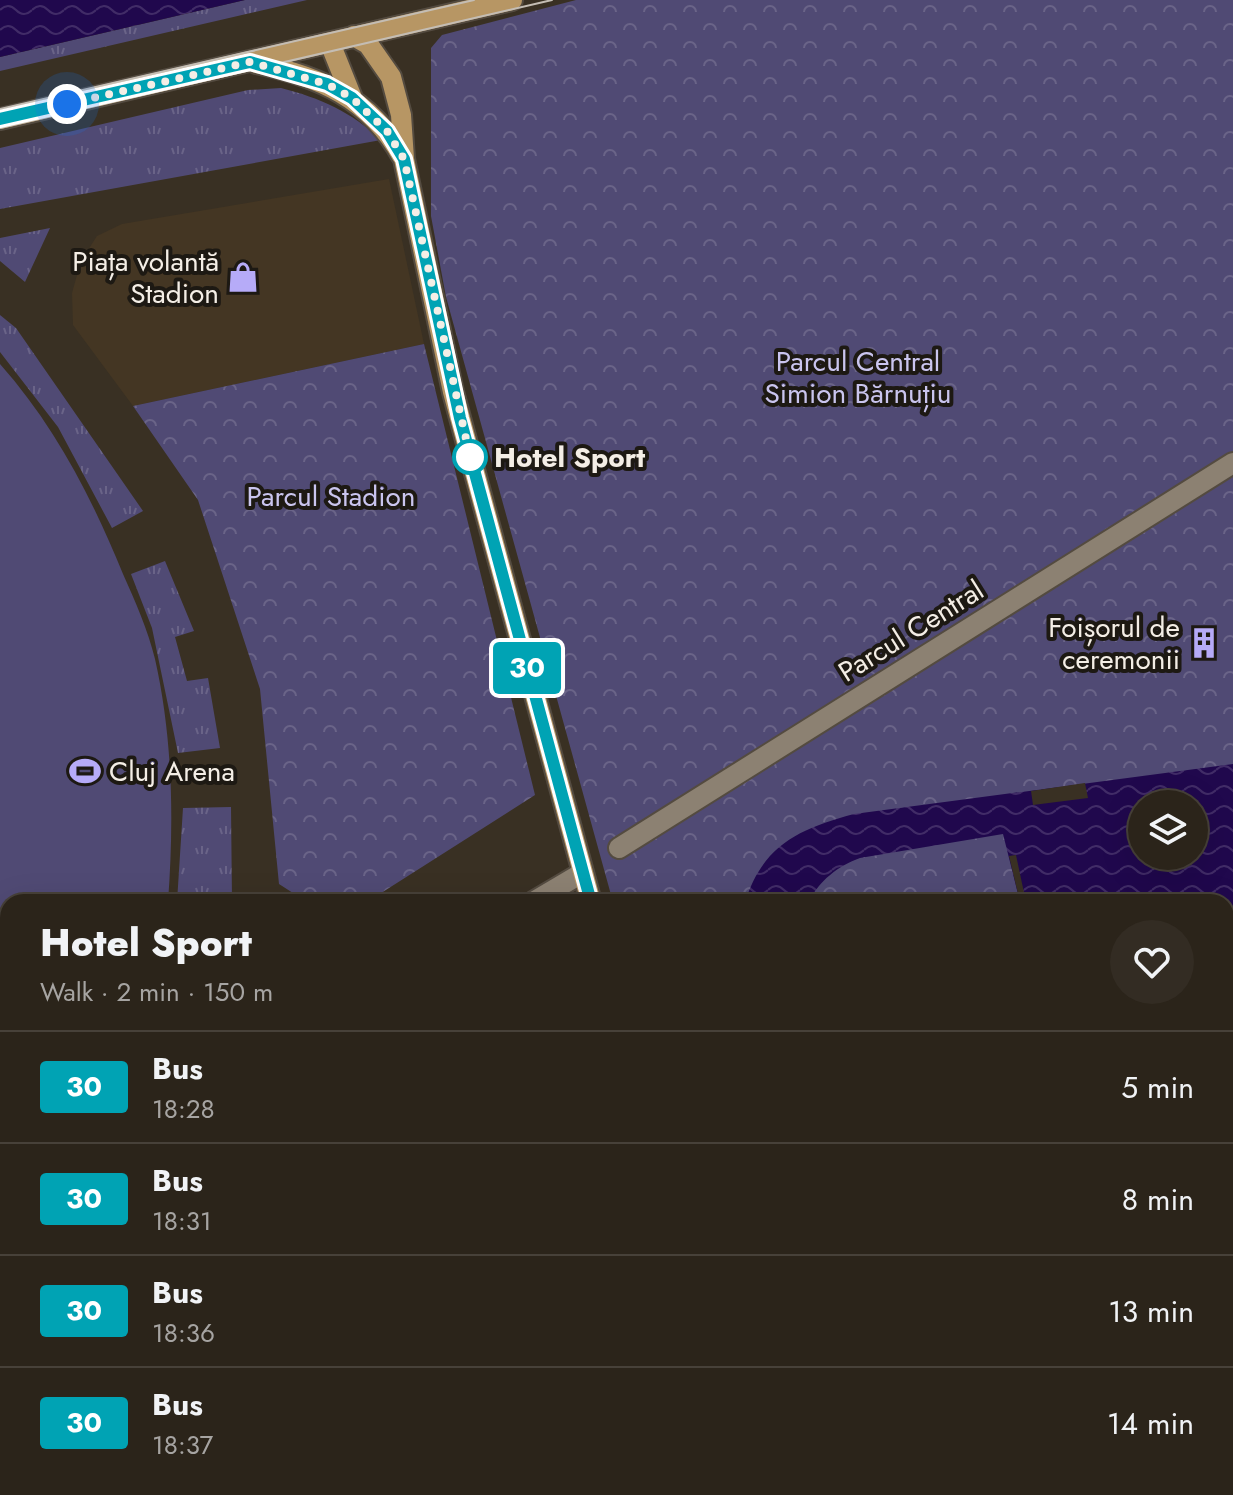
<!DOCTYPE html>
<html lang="en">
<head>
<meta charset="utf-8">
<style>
	body { margin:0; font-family:Jost,sans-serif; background:#332c23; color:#f1f3f6; height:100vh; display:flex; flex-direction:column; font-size:30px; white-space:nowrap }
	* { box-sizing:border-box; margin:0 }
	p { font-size:26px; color:#a6a4a2 }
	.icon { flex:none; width:44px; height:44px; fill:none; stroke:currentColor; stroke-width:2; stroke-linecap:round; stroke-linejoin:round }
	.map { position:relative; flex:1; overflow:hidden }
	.side { position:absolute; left:0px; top:894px; width:1234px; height:602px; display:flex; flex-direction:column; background:#2b241a; border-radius:24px 24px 0 0; box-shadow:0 8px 32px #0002,0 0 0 2px #474139 }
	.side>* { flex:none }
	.badge { padding:0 16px; border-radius:6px; font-size:28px; line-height:52px }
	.controls { position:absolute; left:1128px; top:790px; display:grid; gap:16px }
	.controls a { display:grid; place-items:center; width:80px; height:80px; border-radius:50%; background:#2b241a; box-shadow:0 8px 32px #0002,0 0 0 2px #474139; font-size:40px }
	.you { position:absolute; width:40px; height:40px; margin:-20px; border:6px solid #fff; border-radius:50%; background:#1a73e8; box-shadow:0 0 0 12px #1a73e833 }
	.map>.badge { position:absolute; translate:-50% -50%; box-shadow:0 0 0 4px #fff }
	.round { display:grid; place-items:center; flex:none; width:84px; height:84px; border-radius:42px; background:#332c23 }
	.overview { display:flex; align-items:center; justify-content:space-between; height:136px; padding:0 40px }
	h1 { font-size:38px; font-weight:800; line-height:60px }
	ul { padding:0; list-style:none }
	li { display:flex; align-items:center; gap:24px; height:112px; padding:0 40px; border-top:2px solid #474139 }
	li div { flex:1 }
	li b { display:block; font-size:30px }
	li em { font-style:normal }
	li .badge { min-width:88px; font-weight:700; text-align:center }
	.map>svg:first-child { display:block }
</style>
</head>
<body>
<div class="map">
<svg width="1233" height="1495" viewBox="0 0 1233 1495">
	<defs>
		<pattern id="grass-tufts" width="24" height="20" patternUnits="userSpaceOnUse" patternTransform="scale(2)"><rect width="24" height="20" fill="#504a74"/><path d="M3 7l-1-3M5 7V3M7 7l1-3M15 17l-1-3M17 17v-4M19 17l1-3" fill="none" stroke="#6a6488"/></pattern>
		<pattern id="park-crowns" width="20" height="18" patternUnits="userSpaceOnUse" patternTransform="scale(2)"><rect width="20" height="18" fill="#504a74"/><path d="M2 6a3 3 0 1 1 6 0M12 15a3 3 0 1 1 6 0" fill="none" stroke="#6a6488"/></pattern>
		<pattern id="water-waves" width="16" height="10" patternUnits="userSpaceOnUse" patternTransform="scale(2)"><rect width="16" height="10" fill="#20084d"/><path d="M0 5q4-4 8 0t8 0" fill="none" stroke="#412c67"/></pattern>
	</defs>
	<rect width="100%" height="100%" fill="#393023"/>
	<path fill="#443623" d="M389 179 424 344 133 406 73 325 72 293 81 261 97 236 122 224Z"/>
	<path fill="url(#grass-tufts)" d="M245 0H307L0 71V57Z
		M281 88C320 98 352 112 381 140L0 209V148L248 90Z
		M50 228 25 282 0 261V238Z
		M0 315 16 328 143 511 112 528 58 427 0 352Z
		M165 561 194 631 175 637 187 681 208 678 220 748 178 753 152 628 131 574Z
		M231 807 232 902H177L183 808Z
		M113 1488H281L268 1495H99Z"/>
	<path fill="url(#park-crowns)" fill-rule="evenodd" d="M576 0H1233V1121L1226 1123V902H613L446 297 431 216V48L442 35ZM1142 804H1194V856H1142Z
		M424 344 535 795 367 902H307L279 884 260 689 198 500 133 406Z"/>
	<path fill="#504a74" d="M0 364C55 426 92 498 123 574 135 601 148 630 155 659 173 739 174 821 168 902H8V1163L0 1169Z
		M997 1488H1078L1081 1495H981Z"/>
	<path fill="url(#water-waves)" fill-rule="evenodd" d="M0 0H245L0 57Z
		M1233 764V1058L1226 1059V902H1020L1003 834 860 858C836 867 821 880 808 902H745C763 845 799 829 854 814ZM1142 804H1194V856H1142Z"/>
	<path fill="#393023" d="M1085 783 1088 798 1033 805 1031 791Z
		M1016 855 1026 902H1020L1009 856Z"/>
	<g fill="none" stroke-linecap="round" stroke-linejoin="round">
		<path stroke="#20084d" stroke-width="32" d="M1226 1212 1233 1210
			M293 1495 306 1488"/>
		<defs>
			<path id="minor" d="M619 848 1233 463
				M533 902 582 873
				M1226 1152 1233 1150
				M0 1228 8 1223
				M0 1263 8 1258
				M942 1490 946 1488
				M75 1495 89 1488
				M1184 1495 1201 1488"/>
			<path id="major" d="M354 36 368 44 391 77 401 115 404 159 453 392 591 902
				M330 43 352 98
				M256 63C318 76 370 98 402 156
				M0 119 512 0
				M778 1488 780 1495"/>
		</defs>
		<use href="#minor" stroke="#544b40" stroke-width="24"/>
		<use href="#major" stroke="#544b40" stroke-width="24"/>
		<use href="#minor" stroke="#8c8172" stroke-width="20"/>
		<use href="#major" stroke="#b79664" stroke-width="20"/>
		<path stroke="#c4bdb4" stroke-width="2" d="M0 109 474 0
			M0 128 552 0"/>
	</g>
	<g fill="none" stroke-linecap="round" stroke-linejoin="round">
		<defs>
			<path id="line" d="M0 119 250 62 327 84 352 98 387 131 404 159 460 418 591 902"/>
		</defs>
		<use href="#line" stroke="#fff" stroke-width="18"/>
		<use href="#line" stroke="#00a3b4" stroke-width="12"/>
		<path stroke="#f4eee6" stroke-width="8" stroke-dasharray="0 14.4" d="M67 104 250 62 327 84 352 98 387 131 404 159 470 457"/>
	</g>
	<defs>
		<symbol id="shop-bare" viewBox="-9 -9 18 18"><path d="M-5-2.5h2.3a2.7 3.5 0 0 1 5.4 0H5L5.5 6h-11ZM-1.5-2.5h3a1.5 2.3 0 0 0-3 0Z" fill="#b6abf8" stroke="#1d1913" stroke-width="2.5" paint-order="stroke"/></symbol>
		<symbol id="building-bare" viewBox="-9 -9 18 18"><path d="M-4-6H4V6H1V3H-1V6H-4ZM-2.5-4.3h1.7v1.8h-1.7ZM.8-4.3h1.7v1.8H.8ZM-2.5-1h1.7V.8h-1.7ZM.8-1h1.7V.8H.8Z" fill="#b6abf8" stroke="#1d1913" stroke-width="2.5" paint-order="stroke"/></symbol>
		<symbol id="stadium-bare" viewBox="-9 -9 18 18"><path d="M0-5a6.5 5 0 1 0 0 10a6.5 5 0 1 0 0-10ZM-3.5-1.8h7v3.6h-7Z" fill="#b6abf8" stroke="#1d1913" stroke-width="2.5" paint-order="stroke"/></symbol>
	</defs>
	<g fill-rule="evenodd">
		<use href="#shop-bare" x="221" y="255" width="44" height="44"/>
		<use href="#building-bare" x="1182" y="621" width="44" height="44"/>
		<use href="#stadium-bare" x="63" y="749" width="44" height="44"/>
	</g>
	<circle fill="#fff" stroke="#00a3b4" stroke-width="4" cx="470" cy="457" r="16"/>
	<g text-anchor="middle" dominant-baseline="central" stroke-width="8" stroke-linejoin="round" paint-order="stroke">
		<g font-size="28" fill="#f4eee6" stroke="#1d1913" text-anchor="end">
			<text x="219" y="261">Piața volantă<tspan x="219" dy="32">Stadion</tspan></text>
			<text x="1180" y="627">Foișorul de<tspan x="1180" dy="32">ceremonii</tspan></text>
			<text x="109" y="771" text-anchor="start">Cluj Arena</text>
		</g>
		<g font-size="28" fill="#cac5ef" stroke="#1d1913">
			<text x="858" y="361">Parcul Central<tspan x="858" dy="32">Simion Bărnuțiu</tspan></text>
			<text x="331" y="496">Parcul Stadion</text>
		</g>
		<g font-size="28" font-weight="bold" fill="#f4eee6" stroke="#1d1913" text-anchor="start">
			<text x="494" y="457">Hotel Sport</text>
		</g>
		<g font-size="28" fill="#f4eee6" stroke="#1d1913">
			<text transform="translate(911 631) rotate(-32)">Parcul Central</text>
		</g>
	</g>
</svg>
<div class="controls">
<a><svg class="icon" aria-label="layers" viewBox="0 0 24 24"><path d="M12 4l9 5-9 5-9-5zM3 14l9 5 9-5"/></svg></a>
</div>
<div class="you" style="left:67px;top:104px"></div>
<b class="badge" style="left:527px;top:668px;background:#00a3b4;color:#fff">30</b>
<section class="side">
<div class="overview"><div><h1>Hotel Sport</h1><p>Walk · 2 min · 150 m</p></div><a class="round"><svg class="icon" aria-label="heart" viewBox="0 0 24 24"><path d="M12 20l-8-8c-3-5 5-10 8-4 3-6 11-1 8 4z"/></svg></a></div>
<ul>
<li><span class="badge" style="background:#00a3b4;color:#fff">30</span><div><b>Bus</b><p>18:28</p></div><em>5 min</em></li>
<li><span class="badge" style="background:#00a3b4;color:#fff">30</span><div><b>Bus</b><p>18:31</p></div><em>8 min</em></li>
<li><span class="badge" style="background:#00a3b4;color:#fff">30</span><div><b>Bus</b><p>18:36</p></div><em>13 min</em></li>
<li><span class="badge" style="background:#00a3b4;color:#fff">30</span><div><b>Bus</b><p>18:37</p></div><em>14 min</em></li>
</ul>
</section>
</div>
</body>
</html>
